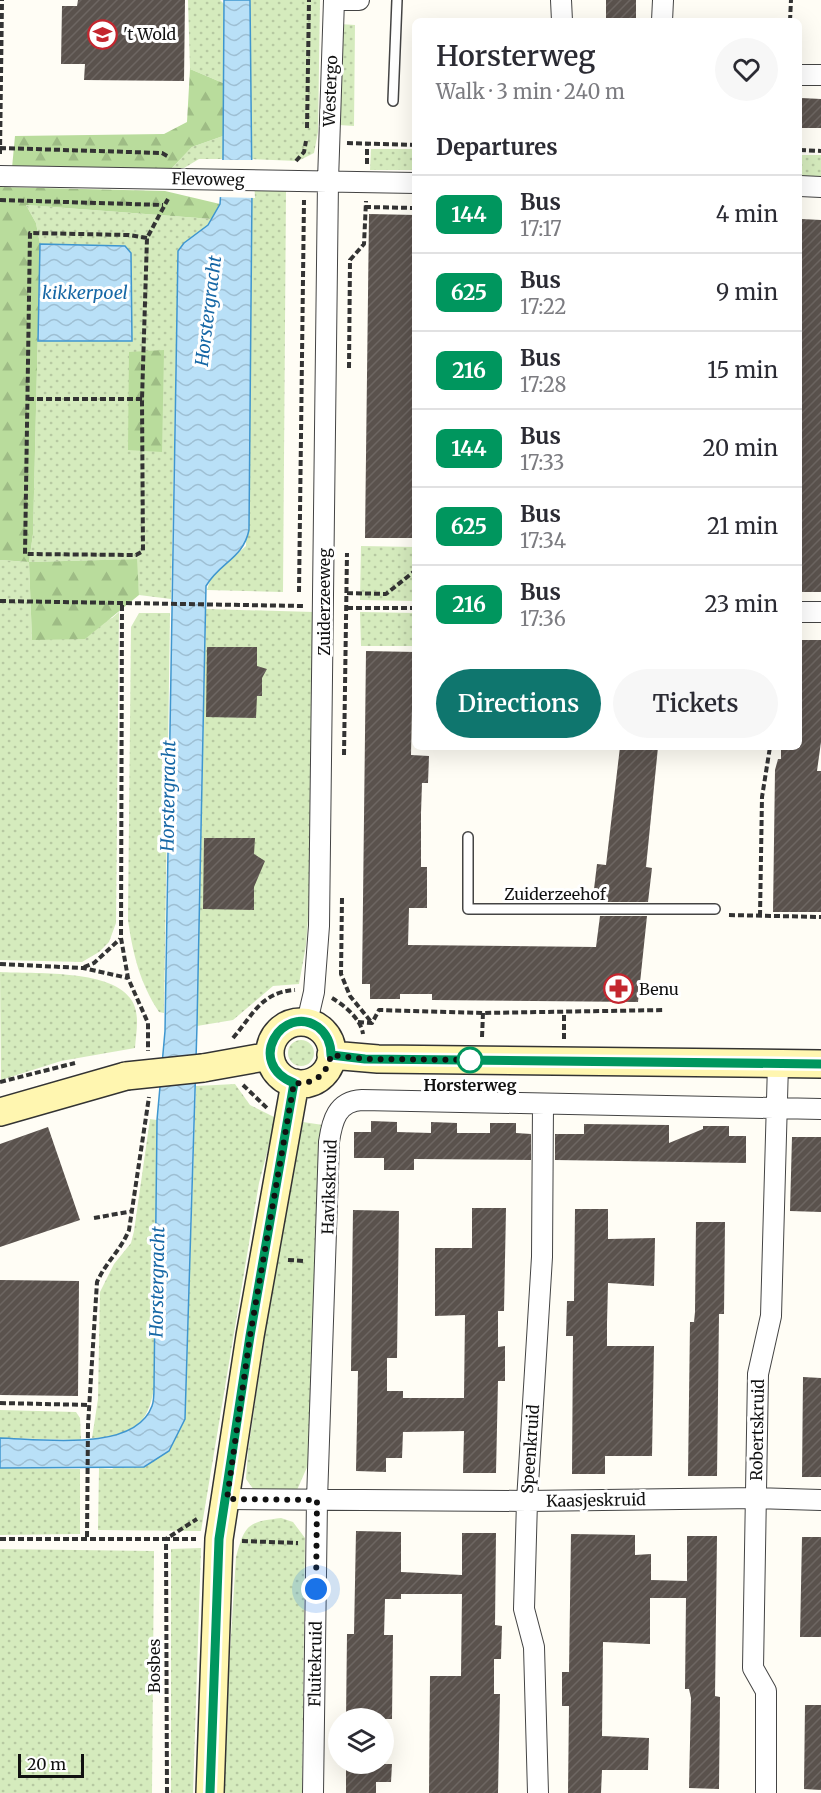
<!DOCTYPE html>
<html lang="en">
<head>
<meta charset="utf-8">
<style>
	body { margin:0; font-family:Merriweather,serif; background:#f7f7f7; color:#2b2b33; height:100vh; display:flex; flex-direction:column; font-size:22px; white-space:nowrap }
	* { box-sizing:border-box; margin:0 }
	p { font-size:20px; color:#7c7c81 }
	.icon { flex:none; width:33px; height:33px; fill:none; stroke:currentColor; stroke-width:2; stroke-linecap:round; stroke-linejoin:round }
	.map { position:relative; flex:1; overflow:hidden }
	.sheet { position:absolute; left:412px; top:18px; width:390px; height:732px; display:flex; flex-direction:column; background:#fff; border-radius:9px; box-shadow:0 6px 24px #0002 }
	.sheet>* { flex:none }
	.badge { padding:0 12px; border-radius:9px; font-size:21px; line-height:39px }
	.controls { position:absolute; left:328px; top:1708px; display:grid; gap:12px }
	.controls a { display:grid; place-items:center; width:66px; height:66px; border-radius:50%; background:#fff; box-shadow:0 6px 24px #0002; font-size:30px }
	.scale { position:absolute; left:18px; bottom:15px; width:66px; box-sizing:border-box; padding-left:6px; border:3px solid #111; border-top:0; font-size:16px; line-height:21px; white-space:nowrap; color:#111; -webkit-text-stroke:4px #fff; paint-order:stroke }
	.you { position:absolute; width:30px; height:30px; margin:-15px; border:4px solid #fff; border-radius:50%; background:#1a73e8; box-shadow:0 0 0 9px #1a73e833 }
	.map>.badge { position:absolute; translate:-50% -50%; box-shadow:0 0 0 3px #fff }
	h2 { padding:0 24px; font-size:22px; line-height:54px }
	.round { display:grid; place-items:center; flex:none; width:63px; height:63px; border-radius:32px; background:#f7f7f7 }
	.headline { display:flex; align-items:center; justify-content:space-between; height:102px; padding:0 24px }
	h1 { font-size:28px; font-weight:600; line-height:45px }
	.button { display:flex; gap:12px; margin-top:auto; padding:12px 24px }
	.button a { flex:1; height:69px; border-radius:36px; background:#0f766e; color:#fff; font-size:24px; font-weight:600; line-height:69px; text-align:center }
	.button a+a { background:#f7f7f7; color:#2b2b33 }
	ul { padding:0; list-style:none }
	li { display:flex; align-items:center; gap:18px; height:78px; padding:0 24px; border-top:2px solid #e1e1e2 }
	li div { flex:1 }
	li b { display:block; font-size:22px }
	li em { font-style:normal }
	li .badge { min-width:66px; font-weight:700; text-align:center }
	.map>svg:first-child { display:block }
</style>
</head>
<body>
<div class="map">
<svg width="821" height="1793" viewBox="0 0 821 1793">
	<defs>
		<pattern id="grass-dots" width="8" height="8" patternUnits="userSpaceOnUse" patternTransform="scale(1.5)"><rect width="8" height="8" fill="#d5ebbd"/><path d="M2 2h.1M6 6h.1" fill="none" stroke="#b6c8a1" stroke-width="1.8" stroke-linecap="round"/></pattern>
		<pattern id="forest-firs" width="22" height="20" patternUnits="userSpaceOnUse" patternTransform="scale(1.5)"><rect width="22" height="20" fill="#b9dc9c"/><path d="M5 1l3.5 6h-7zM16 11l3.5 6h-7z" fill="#9ebc85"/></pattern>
		<pattern id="water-waves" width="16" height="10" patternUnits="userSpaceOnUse" patternTransform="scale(1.5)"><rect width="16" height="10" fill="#b9e0f7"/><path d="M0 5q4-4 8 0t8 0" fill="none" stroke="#9ebfd3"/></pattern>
		<pattern id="building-hatch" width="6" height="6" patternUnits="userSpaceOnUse" patternTransform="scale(1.5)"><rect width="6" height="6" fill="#5a524d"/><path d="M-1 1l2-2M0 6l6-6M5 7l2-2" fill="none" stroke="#6d6662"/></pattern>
	</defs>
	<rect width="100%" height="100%" fill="#fffdf5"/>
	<path fill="url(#grass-dots)" d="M188 0H220L224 4 223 83 190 69Z
		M250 0H320L318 132 314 153 298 161 250 159Z
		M340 24 355 25 354 126 339 125Z
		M223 136V159H199L184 168 171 169 192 147Z
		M371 149H415V170H370Z
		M802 155H821V176H802Z
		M252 191H286L283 592 207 590 211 577 246 546Z
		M26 205 212 219C205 233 188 239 178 251L171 599 139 595 136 559 29 562 32 640 112 618 119 612 116 923 109 942 99 952 82 962 0 960V560L29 562 33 534 40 244 36 223Z
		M361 546 415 547V601L360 600Z
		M206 609 314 612 310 892 306 945 299 984 273 986 233 1020 197 1026Z
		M360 612 415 613V646H361Z
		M139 613H170L164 1013 159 1012C140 983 133 955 128 920L131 627Z
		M0 972C33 974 109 969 130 998 141 1012 136 1032 135 1048L61 1061 1 1080Z
		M288 1053a13 13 0 1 1 26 0a13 13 0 1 1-26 0Z
		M235 1084 250 1105 276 1118 259 1183 201 1531 98 1530 99 1468 112 1469 185 1419 196 1086Z
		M150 1119 157 1120 154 1387C149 1426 129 1437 92 1438L98 1399 100 1292 114 1264 131 1243 134 1231Z
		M296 1121 323 1125 308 1465 297 1490H254L246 1479 248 1451Z
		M0 1410 76 1412 80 1418 81 1440 0 1438Z
		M0 1468 80 1469V1534L0 1535Z
		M281 1518 293 1522 305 1538 302 1793H221L236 1557C245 1524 248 1522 281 1518Z
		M201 1548 193 1793H171V1549Z
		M0 1549 154 1551 152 1793H0Z"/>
	<path fill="url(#forest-firs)" d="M190 69 223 83V136L192 147 171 169 12 168 15 136 164 134 187 122Z
		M0 187 165 191 220 204 212 219 26 205 36 223 40 244 33 534 29 562 137 559 139 595 85 639 32 640 29 562 0 560Z
		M164 350 162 452 128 450 129 352Z"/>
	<path fill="url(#water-waves)" stroke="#3f96cf" stroke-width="1.5" d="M224 0H250L252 191 249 530C243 559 220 562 206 586L197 1026 185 1419 169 1451 144 1467 0 1468V1438C40 1439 135 1453 152 1406 154 1401 154 1393 154 1387L157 1120 165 1031 178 251 184 243 208 225 220 204 223 159Z
		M40 244 125 246 131 253 132 341H38Z"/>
	<path fill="#fffdf5" d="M220 160H253L255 198 217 197Z"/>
	<path fill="url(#building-hatch)" d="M78 0H185L184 81 84 80 85 64H61L62 6H77Z
		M606 0H636V21H606Z
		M801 98 821 99V128H801Z
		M369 214 416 215V538H365Z
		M801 219 821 220V592H800Z
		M800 640H821V742L817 771H821V912H773L775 770 778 759H781V747H800Z
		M207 647H257V666L267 669 262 678V696H257L256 718 206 717Z
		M366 651 416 652V708H412L411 755 429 756 428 783H422L421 813V867H427V908H409L408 945 596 947 600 916H647L638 1002 432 1000V994H400V999H370V984H362Z
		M620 747H658L646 867 652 868 648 902H601L602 889H594L597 864 606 865Z
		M204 838H255L254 854 265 861 254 887V910L203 909Z
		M371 1121 397 1122V1132L431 1133V1122L457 1123V1133H490V1123H516V1133L531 1134V1160L414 1159V1170H384V1158H354V1132H371Z
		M584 1124 669 1125V1143L703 1129V1126H729V1136H746V1163L555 1160V1134H584Z
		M48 1127 80 1220 0 1247V1144Z
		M792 1137H821V1212L790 1211Z
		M472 1208H506L504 1311H498V1347L505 1346V1381H498L496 1473H463L464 1431 403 1432 402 1458H386V1472L356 1471 358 1371H351L353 1210 399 1211 397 1358H387V1391H403V1398H464L465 1315 435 1316V1248H472Z
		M575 1209H608V1239L655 1238 654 1286 608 1283 607 1323V1346H654L652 1456H605V1474H572L573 1336H566L567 1301H574Z
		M696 1222H725L724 1314H719L717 1476H688L690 1322H694L695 1312Z
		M0 1280 79 1281 78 1396 0 1395Z
		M803 1377 821 1378V1477H802Z
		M356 1531 401 1532V1572L462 1575V1533H496L495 1625 502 1626 501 1659H494V1694H500L498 1793H429L430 1676H461L462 1594H401V1599H385L384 1635H393L392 1719H346L347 1634H354Z
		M571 1534 635 1535V1555L651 1554V1580L687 1581V1536H717L715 1696 720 1697 719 1789 689 1788 691 1698 689 1689H685L686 1598H650V1644L603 1642 602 1736 649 1738 648 1770H602L601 1793H568L569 1706H562V1672H569Z
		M802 1537H821V1637H800Z
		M805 1705H821V1790L804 1789Z
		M346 1764H392L391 1782H376V1793H346Z"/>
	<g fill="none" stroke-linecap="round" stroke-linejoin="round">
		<defs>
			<path id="lane" d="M393 101 397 0
				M468 837V909H715"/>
			<path id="street" d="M334 0H359
				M561 0 562 21
				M662 21 663 0
				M800 75H821
				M0 176 416 183
				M800 186 821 187
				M800 612H821
				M307 1022 314 992 319 926 328 181 334 0
				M227 1499 527 1501 756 1498 821 1500
				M313 1793 317 1500 329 1142C332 1121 337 1101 362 1100L821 1109
				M538 1793 534 1647 524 1609 527 1501 542 1257 543 1105
				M766 1793V1691L753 1668 758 1374 771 1316 778 1064"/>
			<path id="secondary" d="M270 1053a31 31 0 1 1 62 0a31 31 0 1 1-62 0Z
				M331 1055 378 1059 821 1064
				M203 1068 270 1056
				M0 1112 126 1076
				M210 1793 219 1539 250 1336 295 1083"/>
		</defs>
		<use href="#lane" stroke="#444" stroke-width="12"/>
		<use href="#street" stroke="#444" stroke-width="22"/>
		<use href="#secondary" stroke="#333" stroke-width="30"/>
		<path stroke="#333" stroke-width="4" stroke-dasharray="6 3" stroke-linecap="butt" d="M790 21 791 0
			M307 128 309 0
			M347 143 416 145
			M0 148 162 153 169 157
			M800 150 821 151
			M0 154 2 0
			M296 161 304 152 306 141
			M367 164V144
			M0 200 163 205
			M365 207 416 208
			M147 238 129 235 30 233 25 554 136 555 143 551 142 399 147 238 168 199
			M349 368 350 260 364 244 366 201
			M28 399H142
			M299 592 304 200
			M347 593 386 594 416 570
			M0 601 304 606
			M122 605 121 938 128 978 148 1023V1051
			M347 608H416
			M344 755 347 553
			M342 898 341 974 350 996 372 1023
			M729 915 821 917
			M760 916 762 797 770 747
			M0 964 83 968 128 978
			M84 967 94 963 120 939
			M332 998C344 1005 361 1019 363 1034
			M358 1022 372 1023 379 1010 482 1013 665 1010
			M482 1037 483 1013
			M233 1038C253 1015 261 992 295 990
			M564 1039V1013
			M0 1082 75 1063
			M243 1085 267 1108
			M94 1218 133 1211
			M288 1260 305 1261
			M0 1403 89 1405
			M87 1537 88 1425 97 1282C106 1262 121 1250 129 1230L149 1097
			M0 1539H166L197 1519
			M242 1541 298 1543
			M167 1793 166 1539H196"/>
		<use href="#lane" stroke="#fff" stroke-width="9"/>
		<use href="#street" stroke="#fff" stroke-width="20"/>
		<use href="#secondary" stroke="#fff6b0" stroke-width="27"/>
		<defs>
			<path id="secondary-bridge" d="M126 1076 203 1068"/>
		</defs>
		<use href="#secondary-bridge" stroke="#333" stroke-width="30" stroke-linecap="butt"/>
		<use href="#secondary-bridge" stroke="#fff6b0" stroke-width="27"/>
	</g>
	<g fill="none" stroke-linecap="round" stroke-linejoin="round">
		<defs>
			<path id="line" d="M210 1793 219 1539 250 1336 294 1083C244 1063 283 1003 318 1027 327 1034 331 1043 331 1055L365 1059 821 1064"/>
		</defs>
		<use href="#line" stroke="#fff" stroke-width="14"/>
		<use href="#line" stroke="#00965e" stroke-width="9"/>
		<path stroke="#111" stroke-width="6" stroke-dasharray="0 10.8" d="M316 1589 317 1500 227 1499 250 1336 294 1083C315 1085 327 1074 331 1055L365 1059 470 1060"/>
	</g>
	<defs>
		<symbol id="school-ring" viewBox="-11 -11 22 22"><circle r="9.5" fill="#fff" stroke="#c4262e" stroke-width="1.5"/><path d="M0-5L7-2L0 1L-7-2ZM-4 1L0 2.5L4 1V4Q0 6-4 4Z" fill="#c4262e"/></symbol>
		<symbol id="pharmacy-ring" viewBox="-11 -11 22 22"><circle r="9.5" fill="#fff" stroke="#c4262e" stroke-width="1.5"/><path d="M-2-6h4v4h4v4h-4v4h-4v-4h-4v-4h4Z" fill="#c4262e"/></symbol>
	</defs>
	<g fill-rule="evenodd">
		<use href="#school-ring" x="86" y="18" width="33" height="33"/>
		<use href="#pharmacy-ring" x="602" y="972" width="33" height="33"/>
	</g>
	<circle fill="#fff" stroke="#00965e" stroke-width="3" cx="470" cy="1060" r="12"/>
	<g text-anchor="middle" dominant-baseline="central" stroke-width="6" stroke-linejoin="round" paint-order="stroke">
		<g font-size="16" fill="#111" stroke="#fff" text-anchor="start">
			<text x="123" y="34">'t Wold</text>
			<text x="639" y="989">Benu</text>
		</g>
		<g font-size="16" fill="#111" stroke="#fff">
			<text transform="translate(330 91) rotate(-88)">Westergo</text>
			<text transform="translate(208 179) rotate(1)">Flevoweg</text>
			<text transform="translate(324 602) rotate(-90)">Zuiderzeeweg</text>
			<text x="555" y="894">Zuiderzeehof</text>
			<text transform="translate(329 1187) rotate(-88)">Havikskruid</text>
			<text transform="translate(757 1430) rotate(-89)">Robertskruid</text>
			<text transform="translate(530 1449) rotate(-86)">Speenkruid</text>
			<text transform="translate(596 1500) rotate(-1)">Kaasjeskruid</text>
			<text transform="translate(315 1664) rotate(-89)">Fluitekruid</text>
			<text transform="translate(154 1666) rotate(-90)">Bosbes</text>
		</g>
		<g font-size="16" font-weight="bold" fill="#111" stroke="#fff">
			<text x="470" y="1085">Horsterweg</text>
		</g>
		<g font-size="18" font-style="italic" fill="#1768a6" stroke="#fff">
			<text x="85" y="292">kikkerpoel</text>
			<text transform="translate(208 311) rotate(-83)">Horstergracht</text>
			<text transform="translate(168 796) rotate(-89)">Horstergracht</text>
			<text transform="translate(157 1282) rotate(-89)">Horstergracht</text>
		</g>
	</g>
</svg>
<div class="controls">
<a><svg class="icon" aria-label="layers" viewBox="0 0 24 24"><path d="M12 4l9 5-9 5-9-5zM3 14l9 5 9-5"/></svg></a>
</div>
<div class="scale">20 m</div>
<div class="you" style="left:316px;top:1589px"></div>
<section class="sheet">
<div class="headline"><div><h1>Horsterweg</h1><p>Walk · 3 min · 240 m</p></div><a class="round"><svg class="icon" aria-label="heart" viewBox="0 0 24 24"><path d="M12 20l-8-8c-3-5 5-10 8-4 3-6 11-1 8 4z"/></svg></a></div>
<h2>Departures</h2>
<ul>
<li><span class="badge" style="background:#00965e;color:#fff">144</span><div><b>Bus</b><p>17:17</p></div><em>4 min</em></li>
<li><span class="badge" style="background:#00965e;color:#fff">625</span><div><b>Bus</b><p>17:22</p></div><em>9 min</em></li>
<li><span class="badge" style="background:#00965e;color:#fff">216</span><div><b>Bus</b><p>17:28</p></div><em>15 min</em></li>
<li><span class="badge" style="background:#00965e;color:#fff">144</span><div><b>Bus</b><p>17:33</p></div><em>20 min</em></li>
<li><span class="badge" style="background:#00965e;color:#fff">625</span><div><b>Bus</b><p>17:34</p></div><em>21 min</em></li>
<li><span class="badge" style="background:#00965e;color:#fff">216</span><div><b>Bus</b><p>17:36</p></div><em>23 min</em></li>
</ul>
<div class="button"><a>Directions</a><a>Tickets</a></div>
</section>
</div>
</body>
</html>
